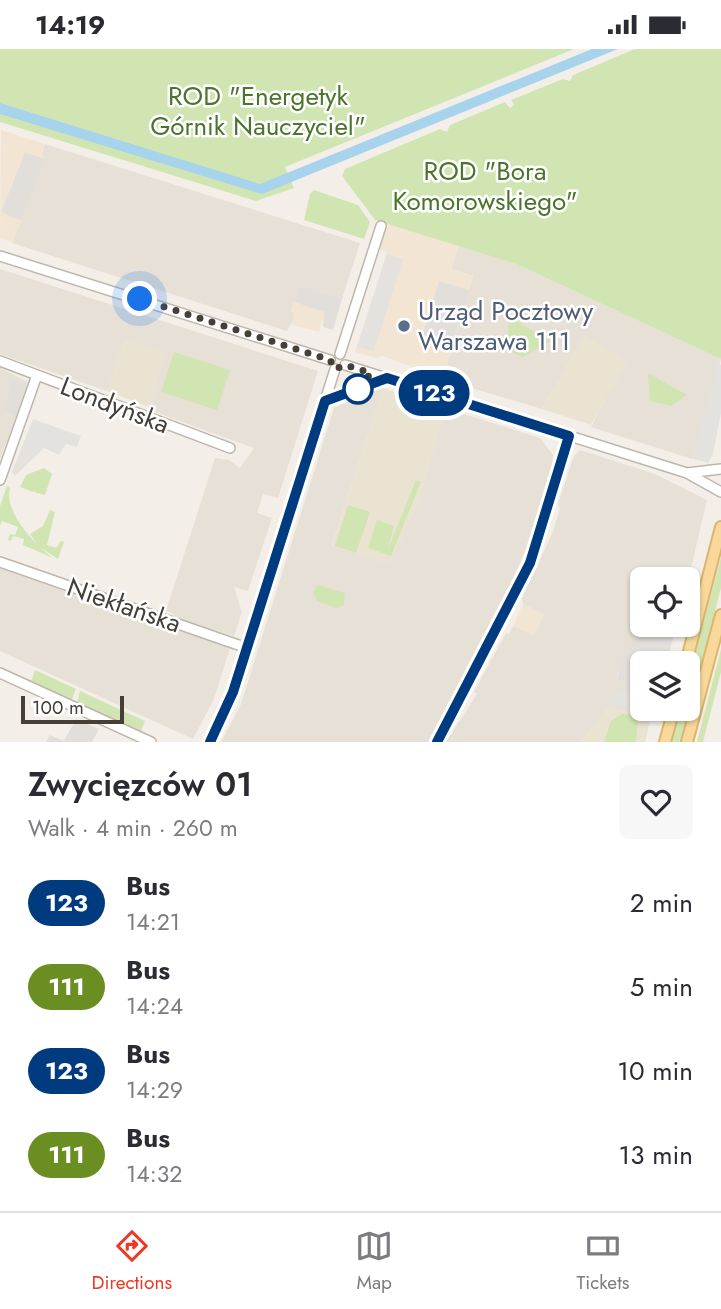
<!DOCTYPE html>
<html lang="en">
<head>
<meta charset="utf-8">
<style>
	body { margin:0; font-family:Jost,sans-serif; background:#f7f7f7; color:#2b2b33; height:100vh; display:flex; flex-direction:column; font-size:26px; white-space:nowrap }
	* { box-sizing:border-box; margin:0 }
	p { font-size:23px; color:#7c7c81 }
	.icon { flex:none; width:38px; height:38px; fill:none; stroke:currentColor; stroke-width:2; stroke-linecap:round; stroke-linejoin:round }
	.map { position:relative; height:693px; overflow:hidden }
	.sheet { display:flex; flex-direction:column; background:#fff; flex:1 }
	.sheet>* { flex:none }
	.badge { padding:0 14px; border-radius:23px; font-size:24px; line-height:46px }
	.tools { position:absolute; left:630px; top:518px; display:grid; gap:14px }
	.tools a { display:grid; place-items:center; width:70px; height:70px; border-radius:10px; background:#fff; box-shadow:0 2px 5px #0004; font-size:35px }
	.scale { position:absolute; left:21px; bottom:18px; width:103px; box-sizing:border-box; padding-left:7px; border:4px solid #463f37; border-top:0; font-size:19px; line-height:24px; white-space:nowrap; color:#463f37; -webkit-text-stroke:5px #fff; paint-order:stroke }
	.you { position:absolute; width:35px; height:35px; margin:-18px; border:5px solid #fff; border-radius:50%; background:#1a73e8; box-shadow:0 0 0 10px #1a73e833 }
	.map>.badge { position:absolute; translate:-50% -50%; box-shadow:0 0 0 4px #fff }
	.round { display:grid; place-items:center; flex:none; width:74px; height:74px; border-radius:10px; background:#f7f7f7 }
	.head { display:flex; align-items:center; justify-content:space-between; height:119px; padding:0 28px }
	h1 { font-size:33px; font-weight:600; line-height:52px }
	ul { padding:0; list-style:none }
	li { display:flex; align-items:center; gap:21px; height:84px; padding:0 28px }
	li div { flex:1 }
	li b { display:block; font-size:26px }
	li em { font-style:normal }
	li .badge { min-width:77px; font-weight:700; text-align:center }
	.status { display:flex; justify-content:space-between; align-items:center; height:49px; padding:0 35px; background:#fff; direction:ltr }
	.status svg { height:19px; fill:currentColor }
	.menu { display:flex; justify-content:space-around; align-items:center; height:98px; border-top:2px solid #e1e1e2; background:#fff; font-size:19px; color:#7c7c81 }
	.menu a { display:grid; justify-items:center; gap:4px }
	.menu .on { color:#ed3824 }
	.map>svg:first-child { display:block }
</style>
</head>
<body>
<div class="status"><b>14:19</b><svg viewBox="0 0 49 12"><path d="M0 12V9h3v3zM5 12V6h3v6zM10 12V3h3v9zM15 12V0h3v12zM26 1h20v11H26zM47 4h2v5h-2z"/></svg></div>
<div class="map">
<svg width="721" height="693" viewBox="0 0 721 693">
	<rect width="100%" height="100%" fill="#f3efe8"/>
	<path fill="#e6e0d6" d="M45 95 360 194 342 250 299 236 291 262 294 263V270L287 282 12 194 46 110 41 108Z
		M459 197 516 215 721 310 692 410 591 378 615 331 584 287 542 360 445 331 443 329 473 227 451 220Z
		M0 220 318 322 278 449 263 445 257 464 272 469 248 542 234 538 242 563 234 587 174 568 173 564 166 562 215 409 229 411 240 419 254 399 152 362 149 358 165 304 107 342 0 305Z
		M0 319 28 333 27 336 13 331 1 362 16 368 0 410Z
		M381 339 383 340 332 496 389 514 420 448 445 359 540 389 553 406 550 430 529 493 488 586 428 693H221L241 655 334 359Z
		M580 401 655 425 707 451 688 532 642 530V576L618 624 617 631 642 637V660H655L653 669 609 658 581 693H446L477 645 474 643 506 584 509 585 513 577 534 586 544 565 523 555 522 549 553 483 560 459 558 455 574 407Z
		M0 519 230 599 214 650 193 690 0 602Z"/>
	<path fill="#f3e5d4" d="M1 81 45 95 40 110 25 105 1 163 21 172 13 193 0 189Z
		M387 174 459 197 451 220 473 227 469 241 439 233 421 290 451 300 443 329 382 307 377 309 355 303 387 203 379 200Z
		M294 253 325 263 319 283 292 276 294 263 291 262Z
		M523 555 544 565 534 587 513 577Z"/>
	<path fill="#e2ded9" d="M25 104 46 110 21 172 1 163Z
		M439 232 469 241 451 300 421 291Z
		M299 236 342 250 333 281 323 278 324 263 294 253Z
		M13 330 27 336 16 368 1 362Z
		M642 576H677L666 614H642V637L617 631 620 618Z
		M76 670 99 680 92 693H46L50 686 64 692Z"/>
	<path fill="#ebe3d2" d="M584 286 627 312 591 376 542 360Z
		M124 290 166 303 149 358 107 342Z
		M383 339 414 349 413 354 440 364 445 359 420 448 389 515 332 497Z
		M608 657 651 669 645 693H581Z"/>
	<path fill="#d1e5b3" d="M0 0H574L285 118 294 139 256 152 0 73Z
		M635 0H721V310L516 215 375 171 342 127 345 120 440 80 447 83 450 76 505 53 510 59 514 56 511 51 563 30 570 32 573 26Z
		M314 141 358 156 370 173 364 190 304 171 310 145Z
		M509 268 551 292 523 308 507 301Z
		M174 303 230 321 217 361 161 343Z
		M648 325V324L687 346 671 357 650 352Z
		M44 419 52 425 45 446 34 443 35 440 33 443 20 438 26 426Z
		M416 431 421 433 391 507 368 499 377 471 394 477 388 500Z
		M7 437 10 439C3 462 36 497 53 509L23 496 24 490 13 487 11 492 8 491 10 485 15 486 18 478 2 472 0 476V457Z
		M348 456 370 463 356 504 335 497Z
		M50 461 55 463 47 496 56 499 61 492 64 493 58 510 38 497 30 485 43 477Z
		M721 508V539L681 693H672L681 660H688V633Z
		M318 536 345 544 344 556 336 559 317 552 313 543Z
		M721 600V623L703 693H697Z
		M35 621 76 640 72 650 31 633Z
		M80 642 145 672 141 682 77 654Z
		M622 665H629L638 673 636 693H604L611 672Z"/>
	<path fill="#e4e2df" d="M387 205 403 210 374 302 357 298Z
		M718 315 721 316V364L713 405 708 414 692 409Z
		M33 370 81 387 77 398 66 395 59 406 44 399 15 427 12 423Z
		M616 640 642 647V660H651L650 665 607 654Z"/>
	<path fill="#a7d3ec" d="M592 0H618L262 145 0 65V54L260 135Z"/>
	<g fill="none" stroke-linecap="round" stroke-linejoin="round">
		<defs>
			<path id="minor" d="M0 207 330 311
				M340 305 381 177
				M0 312 230 399
				M345 316 687 424 721 443
				M687 424 721 420
				M0 431 37 326
				M0 513 247 599
				M0 624 151 693
				M210 693 233 643 335 320
				M437 693 530 514 569 387"/>
			<path id="major" d="M686 614 721 478
				M665 693 674 660
				M687 693 721 566"/>
		</defs>
		<use href="#minor" stroke="#beb6ab" stroke-width="12"/>
		<use href="#major" stroke="#ddb56c" stroke-width="14"/>
		<use href="#minor" stroke="#fff" stroke-width="9"/>
		<use href="#major" stroke="#f8d99b" stroke-width="10"/>
	</g>
	<g fill="none" stroke-linecap="round" stroke-linejoin="round">
		<defs>
			<path id="line" d="M210 693 233 643 325 352 387 329 569 387 530 514 437 693"/>
		</defs>
		<use href="#line" stroke="#fff" stroke-width="16"/>
		<use href="#line" stroke="#003b80" stroke-width="10"/>
		<path stroke="#463f37" stroke-width="7" stroke-dasharray="0 12.6" d="M140 250 330 311 335 320 345 316 371 324 358 340"/>
	</g>
	<circle fill="#5c6f8a" stroke="#fff" stroke-width="2.5" cx="404" cy="277" r="7"/>
	<circle fill="#fff" stroke="#003b80" stroke-width="3.5" cx="358" cy="340" r="14"/>
	<g text-anchor="middle" dominant-baseline="central" stroke-width="5" stroke-linejoin="round" paint-order="stroke">
		<g font-size="26" fill="#4c742d" stroke="#fff">
			<text x="258" y="47">ROD "Energetyk<tspan x="258" dy="30">Górnik Nauczyciel"</tspan></text>
			<text x="485" y="122">ROD "Bora<tspan x="485" dy="30">Komorowskiego"</tspan></text>
		</g>
		<g font-size="26" fill="#4e5e75" stroke="#fff" text-anchor="start">
			<text x="418" y="262">Urząd Pocztowy<tspan x="418" dy="30">Warszawa 111</tspan></text>
		</g>
		<g font-size="26" fill="#463f37" stroke="#fff">
			<text transform="translate(115 356) rotate(21)">Londyńska</text>
			<text transform="translate(124 556) rotate(19)">Niekłańska</text>
		</g>
	</g>
</svg>
<div class="tools">
<a><svg class="icon" aria-label="locate" viewBox="0 0 24 24"><circle cx="12" cy="12" r="6"/><path d="M12 2v4M12 18v4M2 12h4M18 12h4"/></svg></a>
<a><svg class="icon" aria-label="layers" viewBox="0 0 24 24"><path d="M12 4l9 5-9 5-9-5zM3 14l9 5 9-5"/></svg></a>
</div>
<div class="scale">100 m</div>
<div class="you" style="left:140px;top:250px"></div>
<b class="badge" style="left:434px;top:344px;background:#003b80;color:#fff">123</b>
</div>
<section class="sheet">
<div class="head"><div><h1>Zwycięzców 01</h1><p>Walk · 4 min · 260 m</p></div><a class="round"><svg class="icon" aria-label="heart" viewBox="0 0 24 24"><path d="M12 20l-8-8c-3-5 5-10 8-4 3-6 11-1 8 4z"/></svg></a></div>
<ul>
<li><span class="badge" style="background:#003b80;color:#fff">123</span><div><b>Bus</b><p>14:21</p></div><em>2 min</em></li>
<li><span class="badge" style="background:#6b8e23;color:#fff">111</span><div><b>Bus</b><p>14:24</p></div><em>5 min</em></li>
<li><span class="badge" style="background:#003b80;color:#fff">123</span><div><b>Bus</b><p>14:29</p></div><em>10 min</em></li>
<li><span class="badge" style="background:#6b8e23;color:#fff">111</span><div><b>Bus</b><p>14:32</p></div><em>13 min</em></li>
</ul>
</section>
<nav class="menu">
<a class="on"><svg class="icon" aria-label="directions" viewBox="0 0 24 24"><path d="M12 3l9 9-9 9-9-9zM9 14v-3h6M13 9l2 2-2 2"/></svg>Directions</a>
<a><svg class="icon" aria-label="map" viewBox="0 0 24 24"><path d="M3 6l6-2 6 2 6-2v14l-6 2-6-2-6 2zM9 4v14M15 6v14"/></svg>Map</a>
<a><svg class="icon" aria-label="tickets" viewBox="0 0 24 24"><path d="M3 7h18v10H3zM15 7v10"/></svg>Tickets</a>
</nav>
</body>
</html>
